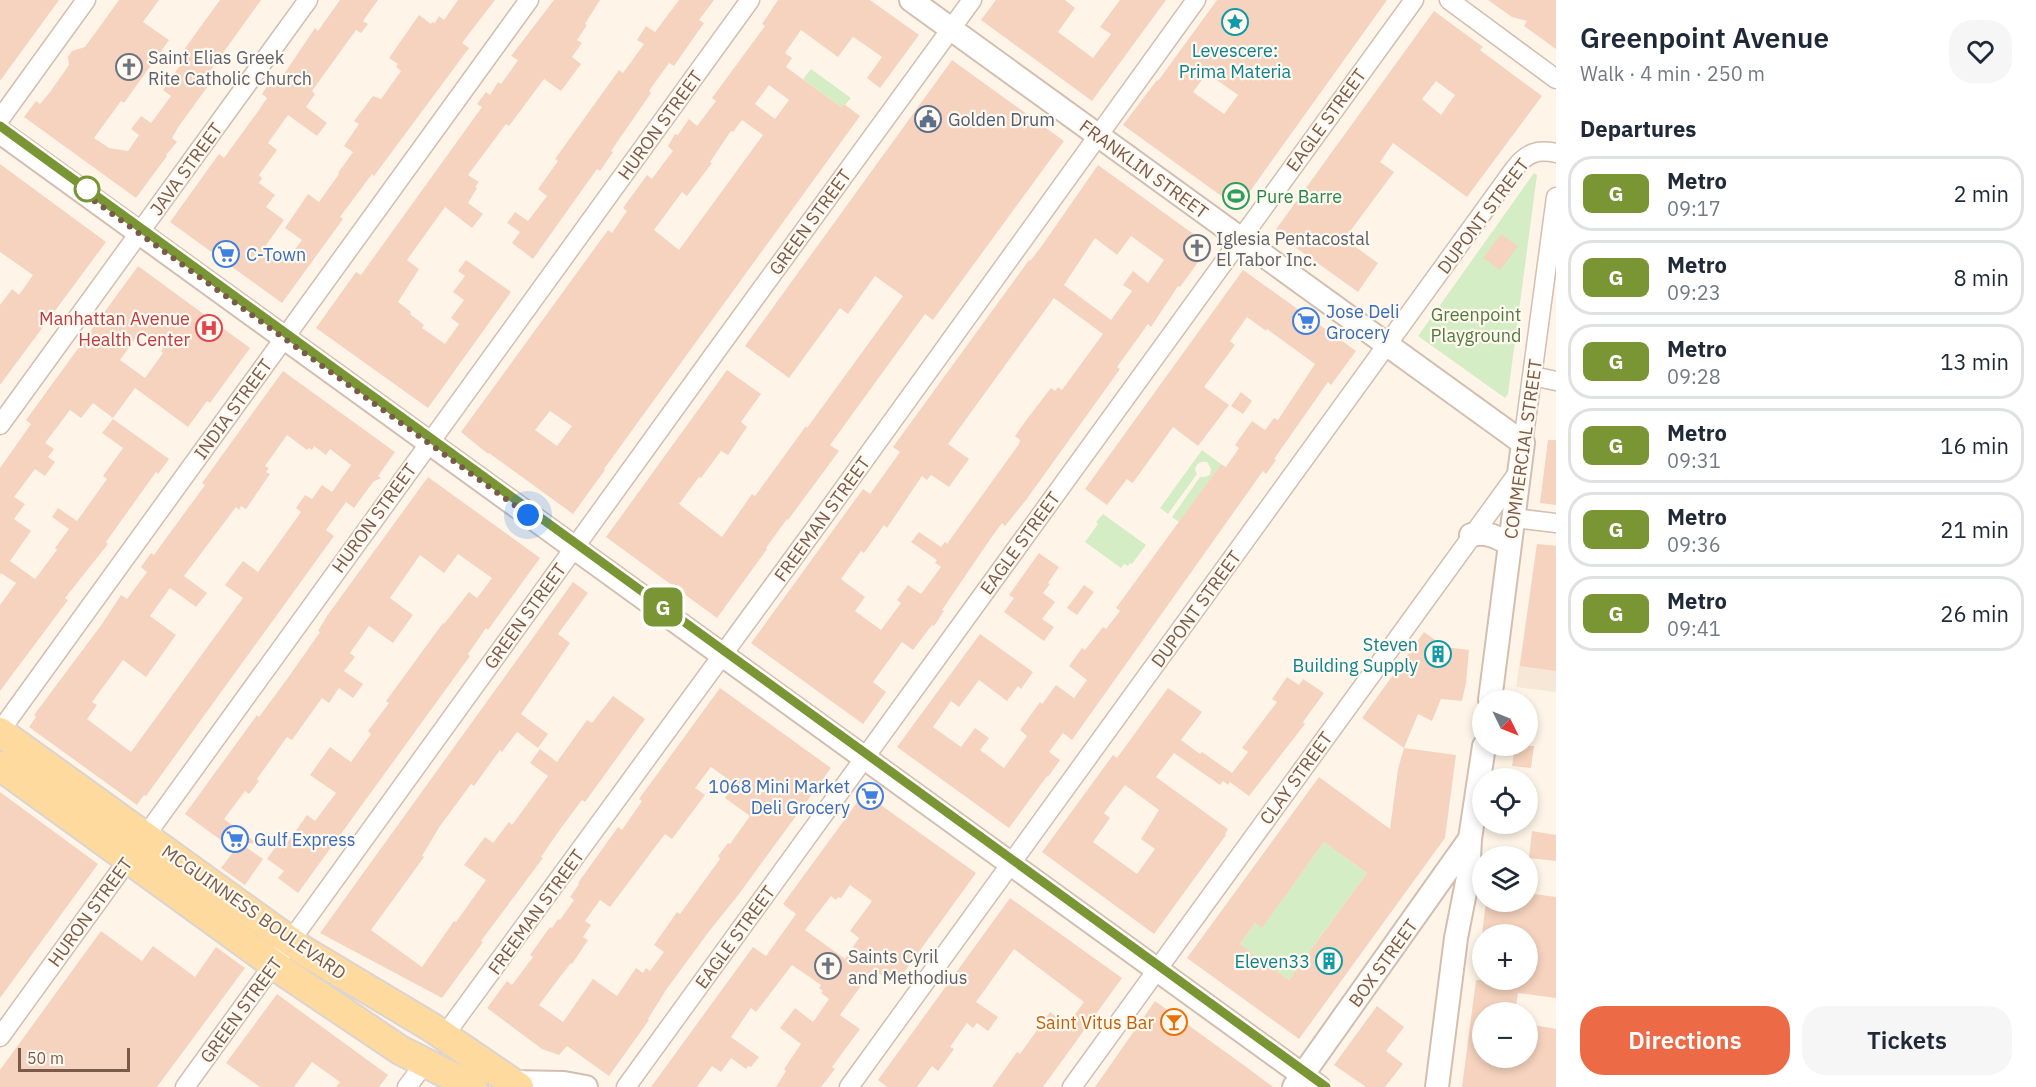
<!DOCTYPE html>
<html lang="en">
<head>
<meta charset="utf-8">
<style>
	body { margin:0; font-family:"IBM Plex Sans",sans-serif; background:#f6f6f7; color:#1f2937; height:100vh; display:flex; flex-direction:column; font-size:22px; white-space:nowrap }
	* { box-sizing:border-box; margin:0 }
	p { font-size:20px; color:#747a83 }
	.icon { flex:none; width:33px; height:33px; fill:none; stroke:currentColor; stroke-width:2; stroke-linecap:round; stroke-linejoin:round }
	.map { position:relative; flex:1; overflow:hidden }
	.sheet { display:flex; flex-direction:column; background:#fff; width:480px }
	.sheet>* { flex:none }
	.badge { padding:0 12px; border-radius:9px; font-size:21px; line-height:39px }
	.needle { width:39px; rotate:133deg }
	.fabs { position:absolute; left:1472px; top:690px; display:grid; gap:12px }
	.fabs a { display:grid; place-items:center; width:66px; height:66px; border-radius:50%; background:#fff; box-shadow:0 3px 9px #0003; font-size:30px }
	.scale { position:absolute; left:18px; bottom:15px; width:112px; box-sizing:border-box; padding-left:6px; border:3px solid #7a5a4a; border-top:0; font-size:16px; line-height:21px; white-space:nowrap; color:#7a5a4a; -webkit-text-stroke:4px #fff9ef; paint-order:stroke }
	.you { position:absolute; width:30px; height:30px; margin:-15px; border:4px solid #fff; border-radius:50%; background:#1a73e8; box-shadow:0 0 0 9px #1a73e833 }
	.map>.badge { position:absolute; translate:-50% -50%; box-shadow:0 0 0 3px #fff }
	h2 { padding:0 24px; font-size:22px; line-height:54px }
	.round { display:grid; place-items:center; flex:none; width:63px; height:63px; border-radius:24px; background:#f6f6f7 }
	.headline { display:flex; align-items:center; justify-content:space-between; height:102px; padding:0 24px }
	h1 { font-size:28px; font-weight:600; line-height:45px }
	.action { display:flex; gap:12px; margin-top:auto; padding:12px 24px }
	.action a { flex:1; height:69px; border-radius:24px; background:#ed6a47; color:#fff; font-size:24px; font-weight:600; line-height:69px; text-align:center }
	.action a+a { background:#f6f6f7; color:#1f2937 }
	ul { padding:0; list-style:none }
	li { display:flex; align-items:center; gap:18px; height:75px; margin:0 12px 9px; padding:0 12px; border:3px solid #e0e1e3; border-radius:24px }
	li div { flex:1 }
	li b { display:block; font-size:22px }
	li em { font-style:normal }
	li .badge { min-width:66px; font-weight:700; text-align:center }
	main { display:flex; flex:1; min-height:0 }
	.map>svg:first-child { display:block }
</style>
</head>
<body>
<main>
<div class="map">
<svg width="1556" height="1087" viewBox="0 0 1556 1087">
	<rect width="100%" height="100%" fill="#fef5e8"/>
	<path fill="#f6e7d6" d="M1537 544 1556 546V692L1516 687Z"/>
	<path fill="#d5edc5" d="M811 69 851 98 845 105 844 104 841 107 803 79Z
		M1534 173 1537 175 1508 394 1505 398 1418 336Z
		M1202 450 1221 464 1179 522 1172 517 1200 477H1205L1210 475 1211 469 1207 462C1199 460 1192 467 1197 474L1168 514 1160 508Z
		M1103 514 1146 545 1132 564 1130 563 1128 566 1124 564 1121 568 1085 542 1098 524 1096 522Z
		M1324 842 1367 873 1289 980 1240 944 1255 923 1262 927Z"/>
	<path fill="#f5d3be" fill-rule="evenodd" d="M0 0H59L0 81Z
		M119 0H159L143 22 169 40 124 103 121 101 94 138 109 148 128 151 139 135 131 129 141 116 151 123 171 96 163 90 183 61 178 58 220 0H261L205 78 211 82 179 126 172 138 177 142 166 155 167 156 136 198 24 117 36 101 40 104 50 92 69 65 68 57 72 51 85 47Z
		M340 0H378L363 21 368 24 361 33 356 30 312 91 315 94 306 107 327 123 317 136 288 115 268 143 277 150 259 175 262 178 259 183 275 195 266 207 284 220 266 245 287 260 302 240 285 228 308 194 319 202 339 174 338 173 353 152 344 146 359 124 354 121 373 96 381 99 401 71 396 67 398 64 389 58 419 15 431 24 432 22 435 23 439 16 444 20 458 0H495L462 43 469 48 374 176 372 174 340 217 343 219 282 303 170 222 219 154 224 158 259 110 267 98 262 94 270 82 276 86 315 28 318 31Z
		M554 0H600L585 24 587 25 577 40 582 43 572 57 581 64 561 91 544 79 509 126 506 124 468 175 479 182 475 187 477 188 468 203 483 214 472 228 445 207 407 260 419 269 398 302 411 312 410 314 424 325 422 328 445 344 459 324 451 318 464 300 453 292 465 276 458 271 466 260 511 292 428 408 316 328 356 272 361 275 482 107 477 104 486 92 490 95 498 82 501 84 509 73 518 60 511 56Z
		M679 0H714L699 20 704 23 683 53 674 66 669 63 649 91 651 93 611 151 613 152 600 171 597 169 533 259 512 243 520 232 507 223 515 212 528 221 547 196 538 189 558 161 555 159 619 70 623 73 644 44 637 40 646 26 655 32Z
		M778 0H870L919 35 880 88 867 78 882 57 868 47 853 37 838 57 801 30 785 53 792 58 786 67 841 107 844 104 860 116 604 469 605 470 573 514 489 453 488 454 461 432 608 230 612 233 627 211 623 208 647 175 652 179 663 164 673 151 668 146 675 134 678 135 689 119 697 126 716 101 712 98 765 26 762 24ZM769 85 789 100 775 119 755 104ZM742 120 763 135 679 250 654 230 682 192 687 196 712 163 710 162 731 131 733 132ZM550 411 572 426 557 446 535 430Z
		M996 0H1065L1075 8 1058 32 1093 58 1111 34 1100 27 1120 0H1166L1092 101 981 20Z
		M1217 0H1387L1238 208 1123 125 1157 80 1158 81ZM1207 73 1238 95 1224 114 1193 92Z
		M1488 0H1556V49L1524 26 1527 21 1512 17Z
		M1434 11 1483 47 1480 50 1542 96 1467 197 1393 143 1380 162 1394 172 1348 234 1354 238 1350 243 1378 263 1358 292 1274 232ZM1436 81 1455 95 1441 115 1422 99Z
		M952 60 1064 141 933 320 925 314 830 445 839 451 788 520 787 519 766 548 767 549 717 618 606 537 727 370 761 394 741 422 747 427 728 455 721 451 701 478 699 477 679 504 722 537 752 494 755 496 806 426 807 428 903 296 875 276 848 314 840 308 789 378 745 346Z
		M0 164 106 242 0 385V305L12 289 19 295 33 275 0 252Z
		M1098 165 1210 246 1180 287 1178 286 1151 327 1148 324 1117 367 1120 369 1026 500 1005 526 1002 523 991 538 942 610 944 611 934 626 932 625 913 650 902 642 873 682 886 692 863 724 751 643 863 489 870 494 900 452 893 447 1029 260 1030 261 1041 247ZM1131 236 1164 260 1148 283 1133 271 1123 285 1132 291 1111 320 1064 285 1095 238 1117 255ZM1054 298 1103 334 1062 390 1058 387 1055 391 1051 388 1030 415 1015 436 1020 440 1019 444 947 544 945 542 941 547 919 532 911 542 937 560 935 563 941 567 921 594 908 585 897 600 901 603 881 630 855 611 865 597 841 579 861 551 864 553 884 525 887 528 922 476 927 480 931 475 949 487 969 459 948 444Z
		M1501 234 1518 246 1500 270 1483 258Z
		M138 266 250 348 210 403 207 401 188 427 135 388 113 418 93 403 81 418 70 410 45 443 54 449 48 457 55 462 45 476 35 469 14 497 25 504 14 519 31 531 10 561 35 579 57 550 55 548 69 529 52 517 58 508 77 521 107 479 103 476 123 448 102 433 113 419 169 459 158 474 156 472 106 542 108 544 65 598 68 600 0 691V605L16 583 1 573 0 575V468L31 424 26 420ZM140 332 163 349 161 351 163 353 145 378 120 360Z
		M1243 270 1356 351 1331 385 1328 382 1274 459 1276 460 1266 474 1263 471 1246 495 1072 740 1063 733 1049 752 1060 760 1048 777 1047 776 1009 828 897 747 980 634 1033 672 1021 689 1018 686 1007 701 979 680 959 707 951 701 933 727 961 747 975 728 989 738 980 750 1004 768 1027 736 1020 730 1040 702 1042 704 1056 685 1074 698 1087 680 1069 666 1082 648 1085 650 1103 627 1106 629 1120 611 1116 608 1221 464 1226 467 1239 448 1235 445 1252 421 1265 430 1274 418 1278 420 1315 364 1267 329 1266 331 1247 317 1230 341 1235 345 1204 387 1229 405 1198 446 1173 427 1135 480 1132 483 1127 479 1107 505 1085 489Z
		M283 371 395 452 378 476 381 478 373 482 354 508 346 502 326 530 334 536 146 796 144 795 137 805 29 727 36 717 34 715 102 624 121 595 127 599 147 572 141 567 151 553 154 555 164 541 205 485 202 483ZM287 435 307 450 309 448 312 450 314 446 326 455 330 449 351 465 332 492 322 485 312 499 305 495 296 508 301 512 258 572 243 561 225 585 243 598 131 752 87 719 97 705 92 702 123 660 146 677 176 635 150 616 170 588 196 607 207 593 184 576 236 507 239 510 241 506 246 509 270 474 266 472 269 468 265 466Z
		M1241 392 1252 401 1243 414 1231 406Z
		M1548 440H1556V505L1540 503Z
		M428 477 540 558 488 630 486 628 468 654 470 656 298 893 278 878 284 871 267 859 281 839 287 843 307 815 315 821 336 793 310 775 330 747 351 762 371 734 368 731 389 703 386 701 443 623 444 624 469 592 477 598 492 578 458 554 444 573 420 555 390 598 413 615 393 643 369 626 350 653 355 657 344 671 363 684 353 698 339 688 329 703 322 698 292 740 287 737 257 779 259 781 249 794 245 791 224 819 258 844 222 841 185 814 257 715 259 717 290 675 320 632 318 631 327 616Z
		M1537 544 1556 546V671L1520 666Z
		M1039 553 1059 567 1048 583 1050 584 1043 593 1055 602 1042 619 1054 627 1044 641 1004 612 1014 598 1009 595Z
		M573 582 588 593 558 634 570 643 521 714 548 734 538 748 517 732 502 752 500 750 474 786 471 784 440 826 422 856 424 857 371 930 422 967 454 921 456 922 486 880 464 865 485 837 493 843 509 822 512 825 548 776 530 763 540 749 557 762 587 720 592 723 613 696 645 719 585 802 582 800 561 828 541 857 543 858 481 941 483 942 442 998 320 933Z
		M1084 585 1094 592 1077 615 1067 608Z
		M1424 632 1445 647 1469 650 1466 683 1462 701 1441 699 1432 721 1418 714 1404 748 1362 718Z
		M1287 677 1299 685 1303 679 1324 693 1303 722 1305 724 1249 796 1230 782 1228 785 1223 781 1220 785 1174 753 1156 777 1228 829 1225 834 1226 835 1154 934 1042 852 1113 755 1117 758 1168 688 1202 712 1181 740 1200 754 1202 752 1232 773 1248 752 1242 748 1277 702 1272 699ZM1125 785 1159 810 1141 839 1155 849 1137 874 1093 842 1110 818 1104 813Z
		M720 688 831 768 739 894 707 934 666 990 648 1019 649 1020 609 1076 567 1046 559 1055 542 1049 487 1008 507 981 512 985 533 957 530 955 550 927 552 928 558 919 560 920 574 900 570 897 579 884 578 883 618 827 622 830 642 801 639 799ZM711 767 735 784 725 798 750 816 730 844 728 843 718 856 720 859 680 914 677 912 654 945 664 952 650 971 646 968 643 973 636 968 617 996 593 979 563 1022 539 1005 560 977 571 963 572 964 588 940 583 937 591 925 585 921 600 900 610 907 665 834 672 839 705 795 695 788Z
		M1515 746H1534L1531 768 1512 766Z
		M1404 748 1456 755 1445 838 1299 1039 1187 958 1319 777 1390 829 1398 769ZM1324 842 1367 873 1289 980 1240 944 1255 923 1262 928Z
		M0 792 98 864 0 998Z
		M864 793 976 873 895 985 873 969 840 1015 860 1029 832 1067 835 1069 821 1087H776L786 1071 784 1069 801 1044 780 1028 795 1008 813 1022 829 999 821 993 823 991 819 988 821 985 792 965 756 1012 751 1008 731 1037 759 1057 751 1067 748 1066 746 1069 731 1058 721 1072 712 1066 697 1087H651L753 947 766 956 796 914 783 904ZM850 885 872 901 850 931 859 938 845 959 805 930 831 896 836 900 838 897 841 898Z
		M1532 831 1556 835V861L1529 858Z
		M240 843 263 859 245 885 221 868Z
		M1527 893 1556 897V998L1518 993 1515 1012H1482V1058H1527V1024L1556 1029V1087H1462L1476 980H1527V934H1482L1486 902H1527Z
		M1010 898 1122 978 1043 1087H992L1017 1052 1020 1054 1050 1012 1067 1025 1084 1002 1014 949 976 1002 998 1017 988 1031 977 1023 973 1028 967 1023 950 1047 954 1049 938 1071 932 1066 917 1087H887L878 1080Z
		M101 931 142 961 153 946 195 977 216 947 245 968 157 1087H0V1070Z
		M277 994 388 1075 379 1087H336L340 1082 312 1062 294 1087H260L226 1063Z
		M1155 1001 1249 1069 1273 1087H1095Z
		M1377 1006 1404 1027 1386 1051 1403 1064 1385 1087H1366L1334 1065Z"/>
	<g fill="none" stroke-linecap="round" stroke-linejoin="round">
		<defs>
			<path id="minor" d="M1449 0 1556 79
				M0 119 86 0
				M1532 376 1556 381
				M0 425 308 0
				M1523 443 1556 197
				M1514 518 1556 523
				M0 731 529 0
				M444 1036 816 527 1196 0
				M0 1037 750 0
				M185 1087 720 346 972 0
				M407 1087 425 1063
				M626 1087 1414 0
				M849 1087 1515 168C1527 153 1537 149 1556 153
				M1072 1087 1520 470"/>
			<path id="tertiary" d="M911 0 1523 443 1490 700
				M0 132 1319 1087
				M1471 535C1486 531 1497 537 1510 544
				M510 1082 564 1083 586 1087
				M1294 1087 1469 840
				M1437 1087 1456 938 1468 877 1470 839 1484 746"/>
			<path id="primary" d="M0 732 304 951 431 1027 519 1087
				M0 766 287 974 400 1050 473 1087"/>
		</defs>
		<use href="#minor" stroke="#d3beaf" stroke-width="21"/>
		<use href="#tertiary" stroke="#d3beaf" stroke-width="26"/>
		<use href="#primary" stroke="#dcd4d0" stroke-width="32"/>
		<use href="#minor" stroke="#fff" stroke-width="18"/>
		<use href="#tertiary" stroke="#fff" stroke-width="22"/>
		<use href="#primary" stroke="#ffda9e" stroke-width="28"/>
	</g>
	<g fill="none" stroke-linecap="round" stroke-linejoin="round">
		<defs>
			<path id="line" d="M0 126 1326 1087"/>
		</defs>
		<use href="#line" stroke="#fff" stroke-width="14"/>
		<use href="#line" stroke="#799534" stroke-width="9"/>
		<path stroke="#7a5a4a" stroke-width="6" stroke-dasharray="0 10.8" d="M87 189 82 192 528 515"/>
	</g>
	<defs>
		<symbol id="sight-ring" viewBox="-11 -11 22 22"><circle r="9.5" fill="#fff9ef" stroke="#0f9aa8" stroke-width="1.5"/><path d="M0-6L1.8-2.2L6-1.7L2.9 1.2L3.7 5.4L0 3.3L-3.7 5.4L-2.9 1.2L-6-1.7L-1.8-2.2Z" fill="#0f9aa8"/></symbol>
		<symbol id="church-ring" viewBox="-11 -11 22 22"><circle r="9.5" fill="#fff9ef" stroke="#6b7280" stroke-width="1.5"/><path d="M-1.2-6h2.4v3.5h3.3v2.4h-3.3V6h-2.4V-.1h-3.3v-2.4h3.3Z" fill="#6b7280"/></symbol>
		<symbol id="civic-ring" viewBox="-11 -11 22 22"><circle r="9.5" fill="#fff9ef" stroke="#5c6f8a" stroke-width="1.5"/><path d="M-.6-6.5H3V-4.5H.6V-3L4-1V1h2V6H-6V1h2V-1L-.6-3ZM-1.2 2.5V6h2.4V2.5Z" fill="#5c6f8a"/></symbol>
		<symbol id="stadium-ring" viewBox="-11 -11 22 22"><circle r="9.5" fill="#fff9ef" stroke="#2e9e5b" stroke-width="1.5"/><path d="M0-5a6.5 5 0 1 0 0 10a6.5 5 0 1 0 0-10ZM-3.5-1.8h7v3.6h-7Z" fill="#2e9e5b"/></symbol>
		<symbol id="supermarket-ring" viewBox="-11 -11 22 22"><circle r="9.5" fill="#fff9ef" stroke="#3f7fe0" stroke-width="1.5"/><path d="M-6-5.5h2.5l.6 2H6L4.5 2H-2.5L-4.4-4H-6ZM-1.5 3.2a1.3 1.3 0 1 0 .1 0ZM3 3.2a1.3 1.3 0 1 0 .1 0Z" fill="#3f7fe0"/></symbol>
		<symbol id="hospital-ring" viewBox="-11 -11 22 22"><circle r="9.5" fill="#fff9ef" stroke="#e0444e" stroke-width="1.5"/><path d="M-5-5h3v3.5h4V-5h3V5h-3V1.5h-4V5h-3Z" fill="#e0444e"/></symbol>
		<symbol id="building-ring" viewBox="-11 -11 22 22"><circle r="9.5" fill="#fff9ef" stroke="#0f9aa8" stroke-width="1.5"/><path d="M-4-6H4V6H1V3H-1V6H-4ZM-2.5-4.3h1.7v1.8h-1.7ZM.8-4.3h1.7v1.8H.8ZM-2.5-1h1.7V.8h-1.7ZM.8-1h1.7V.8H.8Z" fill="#0f9aa8"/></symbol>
		<symbol id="bar-ring" viewBox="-11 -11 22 22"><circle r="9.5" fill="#fff9ef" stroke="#e8710a" stroke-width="1.5"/><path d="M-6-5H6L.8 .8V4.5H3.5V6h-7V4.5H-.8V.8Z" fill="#e8710a"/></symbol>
	</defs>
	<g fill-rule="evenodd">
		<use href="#sight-ring" x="1220" y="7" width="30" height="30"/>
		<use href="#church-ring" x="114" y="52" width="30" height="30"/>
		<use href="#civic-ring" x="913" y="104" width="30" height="30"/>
		<use href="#stadium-ring" x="1221" y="181" width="30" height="30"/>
		<use href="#church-ring" x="1182" y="233" width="30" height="30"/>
		<use href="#supermarket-ring" x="211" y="239" width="30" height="30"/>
		<use href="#supermarket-ring" x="1291" y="306" width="30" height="30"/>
		<use href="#hospital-ring" x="194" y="313" width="30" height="30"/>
		<use href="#building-ring" x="1423" y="639" width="30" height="30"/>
		<use href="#supermarket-ring" x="855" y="781" width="30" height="30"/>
		<use href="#supermarket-ring" x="220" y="824" width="30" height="30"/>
		<use href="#building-ring" x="1314" y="946" width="30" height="30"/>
		<use href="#church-ring" x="813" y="951" width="30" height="30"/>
		<use href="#bar-ring" x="1159" y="1007" width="30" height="30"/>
	</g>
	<circle fill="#fff" stroke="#799534" stroke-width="3" cx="87" cy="189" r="12"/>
	<g text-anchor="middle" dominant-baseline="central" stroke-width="4.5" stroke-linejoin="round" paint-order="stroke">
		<g font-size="18" fill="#0d838f" stroke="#fff9ef" text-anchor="end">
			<text x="1235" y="50" text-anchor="middle">Levescere:<tspan x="1235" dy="21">Prima Materia</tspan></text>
			<text x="1418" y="644">Steven<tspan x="1418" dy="21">Building Supply</tspan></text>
			<text x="1310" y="961">Eleven33</text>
		</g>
		<g font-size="18" fill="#5b616d" stroke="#fff9ef" text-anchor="start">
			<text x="148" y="57">Saint Elias Greek<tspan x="148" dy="21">Rite Catholic Church</tspan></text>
			<text x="1216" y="238">Iglesia Pentacostal<tspan x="1216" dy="21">El Tabor Inc.</tspan></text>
			<text x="848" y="956">Saints Cyril<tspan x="848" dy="21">and Methodius</tspan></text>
		</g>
		<g font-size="18" fill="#4e5e75" stroke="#fff9ef" text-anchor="start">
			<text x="948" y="119">Golden Drum</text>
		</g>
		<g font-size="18" fill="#7a5a4a" stroke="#fff9ef">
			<text transform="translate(1326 120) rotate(-54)">EAGLE STREET</text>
			<text transform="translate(660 125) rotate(-54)">HURON STREET</text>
			<text transform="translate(186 169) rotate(-54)">JAVA STREET</text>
			<text transform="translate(1144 169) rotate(36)">FRANKLIN STREET</text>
			<text transform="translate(1483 216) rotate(-53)">DUPONT STREET</text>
			<text transform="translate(810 222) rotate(-54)">GREEN STREET</text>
			<text transform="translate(233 409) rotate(-54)">INDIA STREET</text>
			<text transform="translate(1523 449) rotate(-82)">COMMERCIAL STREET</text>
			<text transform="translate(374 518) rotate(-54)">HURON STREET</text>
			<text transform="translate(822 519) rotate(-54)">FREEMAN STREET</text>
			<text transform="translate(1020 543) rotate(-54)">EAGLE STREET</text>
			<text transform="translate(1196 609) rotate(-54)">DUPONT STREET</text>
			<text transform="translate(525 616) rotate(-54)">GREEN STREET</text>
			<text transform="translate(1296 778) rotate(-54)">CLAY STREET</text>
			<text transform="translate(90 912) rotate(-54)">HURON STREET</text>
			<text transform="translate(254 912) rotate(35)">MCGUINNESS BOULEVARD</text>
			<text transform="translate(536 912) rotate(-54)">FREEMAN STREET</text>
			<text transform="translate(735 937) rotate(-54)">EAGLE STREET</text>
			<text transform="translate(1383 963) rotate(-54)">BOX STREET</text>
			<text transform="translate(241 1010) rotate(-54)">GREEN STREET</text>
		</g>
		<g font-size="18" fill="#27864d" stroke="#fff9ef" text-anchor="start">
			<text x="1256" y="196">Pure Barre</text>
		</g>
		<g font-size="18" fill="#366cbe" stroke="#fff9ef" text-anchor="start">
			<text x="246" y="254">C-Town</text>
			<text x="1326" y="311">Jose Deli<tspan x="1326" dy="21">Grocery</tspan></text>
			<text x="850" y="786" text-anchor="end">1068 Mini Market<tspan x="850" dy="21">Deli Grocery</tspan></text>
			<text x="254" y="839">Gulf Express</text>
		</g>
		<g font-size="18" fill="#517a3e" stroke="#fff9ef">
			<text x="1476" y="314">Greenpoint<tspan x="1476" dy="21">Playground</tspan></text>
		</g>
		<g font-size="18" fill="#be3a42" stroke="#fff9ef" text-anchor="end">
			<text x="190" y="318">Manhattan Avenue<tspan x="190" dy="21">Health Center</tspan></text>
		</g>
		<g font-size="18" fill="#c56008" stroke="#fff9ef" text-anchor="end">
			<text x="1154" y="1022">Saint Vitus Bar</text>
		</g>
	</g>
</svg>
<div class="fabs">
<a><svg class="needle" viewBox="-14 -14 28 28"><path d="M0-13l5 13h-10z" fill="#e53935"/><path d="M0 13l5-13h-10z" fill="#747a83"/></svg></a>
<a><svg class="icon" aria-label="locate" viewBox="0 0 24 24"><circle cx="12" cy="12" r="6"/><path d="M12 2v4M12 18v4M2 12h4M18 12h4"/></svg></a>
<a><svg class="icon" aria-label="layers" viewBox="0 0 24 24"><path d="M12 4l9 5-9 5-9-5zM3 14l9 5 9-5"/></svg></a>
<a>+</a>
<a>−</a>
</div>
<div class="scale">50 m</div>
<div class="you" style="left:528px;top:515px"></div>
<b class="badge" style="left:663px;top:607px;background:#799534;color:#fff">G</b>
</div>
<section class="sheet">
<div class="headline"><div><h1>Greenpoint Avenue</h1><p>Walk · 4 min · 250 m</p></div><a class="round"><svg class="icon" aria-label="heart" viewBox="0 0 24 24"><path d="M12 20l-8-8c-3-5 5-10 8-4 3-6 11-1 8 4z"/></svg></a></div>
<h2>Departures</h2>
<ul>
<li><span class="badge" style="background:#799534;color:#fff">G</span><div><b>Metro</b><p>09:17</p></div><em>2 min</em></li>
<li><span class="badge" style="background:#799534;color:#fff">G</span><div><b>Metro</b><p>09:23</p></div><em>8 min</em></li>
<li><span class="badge" style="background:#799534;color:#fff">G</span><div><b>Metro</b><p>09:28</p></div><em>13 min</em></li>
<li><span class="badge" style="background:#799534;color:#fff">G</span><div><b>Metro</b><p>09:31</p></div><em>16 min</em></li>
<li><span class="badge" style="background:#799534;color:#fff">G</span><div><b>Metro</b><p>09:36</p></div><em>21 min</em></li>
<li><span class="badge" style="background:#799534;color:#fff">G</span><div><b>Metro</b><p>09:41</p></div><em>26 min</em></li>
</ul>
<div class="action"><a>Directions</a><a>Tickets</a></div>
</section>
</main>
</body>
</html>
